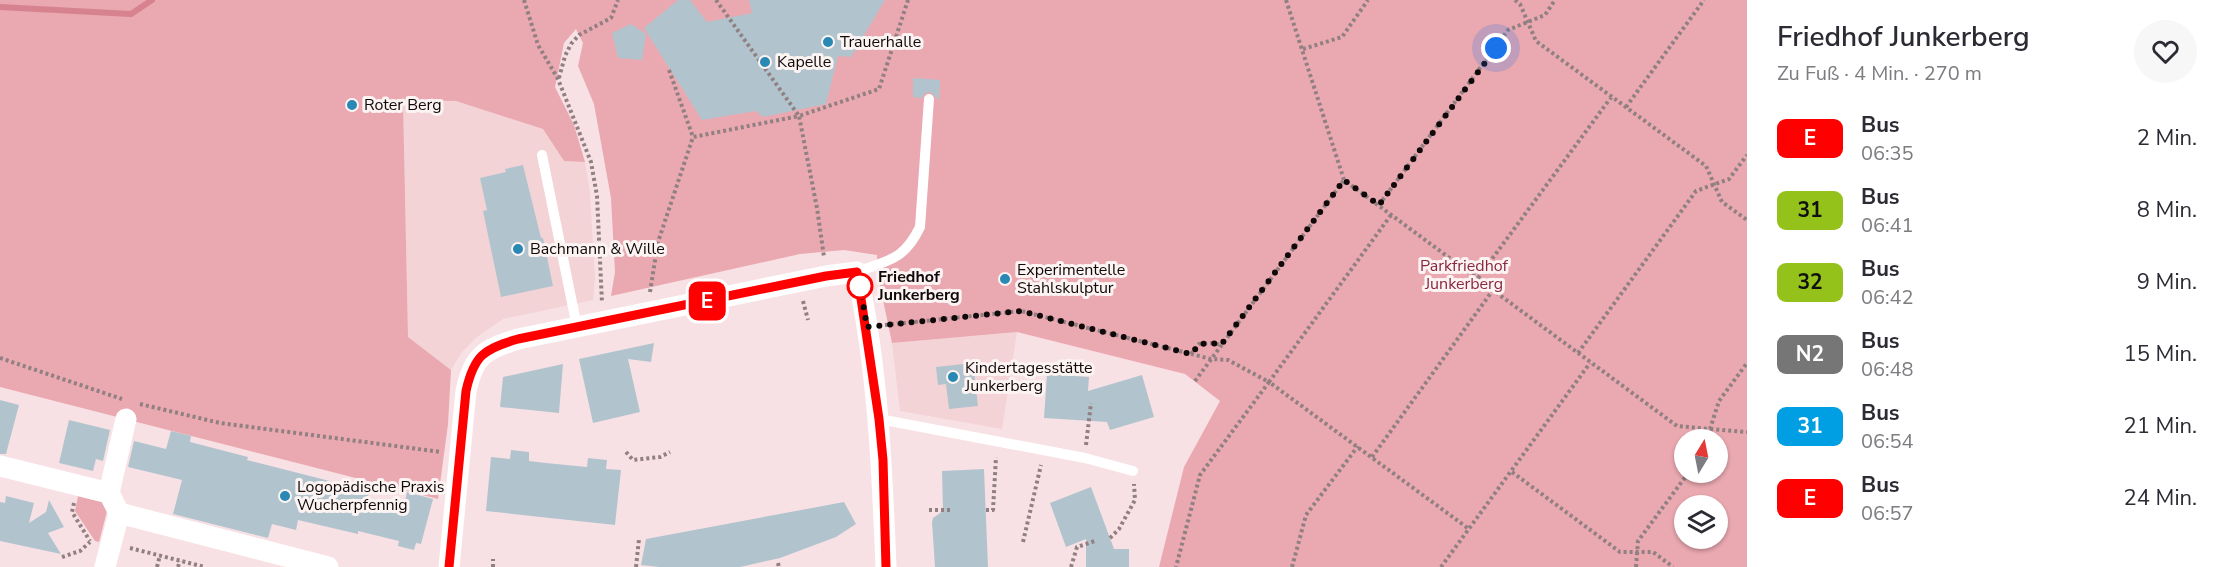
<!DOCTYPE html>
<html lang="de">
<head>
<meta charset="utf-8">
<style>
	body { margin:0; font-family:"Nunito Sans",sans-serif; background:#f7f7f7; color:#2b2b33; height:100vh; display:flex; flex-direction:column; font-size:22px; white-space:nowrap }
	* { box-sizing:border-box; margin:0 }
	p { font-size:20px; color:#7c7c81 }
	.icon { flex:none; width:33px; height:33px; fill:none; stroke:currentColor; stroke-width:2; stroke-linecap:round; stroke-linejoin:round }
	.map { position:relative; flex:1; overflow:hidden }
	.panel { display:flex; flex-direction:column; background:#fff; width:480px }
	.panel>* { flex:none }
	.badge { padding:0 12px; border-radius:9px; font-size:21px; line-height:39px }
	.needle { width:39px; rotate:10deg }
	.buttons { position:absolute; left:1674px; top:429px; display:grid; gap:12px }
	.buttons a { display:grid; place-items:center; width:54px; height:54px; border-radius:50%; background:#fff; box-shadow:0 2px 4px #0004; font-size:30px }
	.you { position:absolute; width:30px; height:30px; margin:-15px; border:4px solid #fff; border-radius:50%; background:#1a73e8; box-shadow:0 0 0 9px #1a73e833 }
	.map>.badge { position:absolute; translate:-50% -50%; box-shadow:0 0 0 3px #fff }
	.round { display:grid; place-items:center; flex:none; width:63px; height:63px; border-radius:32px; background:#f7f7f7 }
	.headline { display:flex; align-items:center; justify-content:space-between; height:102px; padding:0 30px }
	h1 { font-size:28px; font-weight:600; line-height:45px }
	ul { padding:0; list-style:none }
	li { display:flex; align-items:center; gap:18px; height:72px; padding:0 30px }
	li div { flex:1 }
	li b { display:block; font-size:22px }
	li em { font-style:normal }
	li .badge { min-width:66px; font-weight:700; text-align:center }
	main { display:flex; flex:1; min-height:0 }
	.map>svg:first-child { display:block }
</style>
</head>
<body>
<main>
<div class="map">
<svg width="1747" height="567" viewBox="0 0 1747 567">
	<rect width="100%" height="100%" fill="#f8e1e4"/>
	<path fill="#f3d3d6" d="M403 99 456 101 543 129 564 161 585 162 590 193 595 279 593 300 503 319 477 337 462 352 451 370 408 337Z
		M1017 332 1002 429 900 411 892 343Z"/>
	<path fill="#eaa8b0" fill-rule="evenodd" d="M0 0H1747V567H1159L1184 467 1220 401 1185 374 1017 332 892 343 878 276 877 255 844 250 800 254 611 296 615 272 611 198 594 104 578 66 583 43 576 29 564 43 555 87 574 125 585 162 564 161 543 129 456 101 403 100 408 337 451 370 448 424 438 499 0 387ZM1684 440H1718V472H1684ZM1684 506H1718V538H1684Z
		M78 496 102 502 107 511 99 542 95 541 75 511Z"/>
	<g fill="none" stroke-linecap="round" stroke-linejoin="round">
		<path stroke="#d6838f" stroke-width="6" d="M0 7 131 14 152 0"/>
	</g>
	<path fill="#b1c4ce" d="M678 0H690L707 22 752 13 749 0H885L851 57 838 56 826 104 763 117 756 111 702 120 644 28Z
		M631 24 646 34 642 60 618 58 612 33Z
		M913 78 940 80 939 100 930 92 925 93 922 98 913 97Z
		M523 165 541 238H543L553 286 501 297 483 211 487 210 480 178 506 172 505 169Z
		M654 343 651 362 628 359 640 412 593 423 579 359Z
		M973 363 978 406 949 409 946 384 938 385 936 367Z
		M563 364 559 413 500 407 503 377Z
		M1047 374 1089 377 1088 391 1142 375 1154 417 1110 430 1107 422 1044 418Z
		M0 400 19 405 6 454H0Z
		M69 420 110 430 103 461 96 459 93 471 59 463Z
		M171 431 191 436 190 442 248 457 247 460 369 491 368 498 404 507 407 492 433 499 421 544 416 543 414 550 398 546 399 541 358 531V534L298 520 296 530 272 524 268 538 173 514 182 480 128 467 134 441 166 449Z
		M511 450 529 452V461L546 463 587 467 588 458 607 460 606 469 621 470 615 525 486 511 491 457 510 459Z
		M984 469 988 567H935L932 522 933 518 943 511 942 471Z
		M1091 487 1114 549H1129V567H1086V539L1066 547 1050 503Z
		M6 496 34 503 29 523 46 512 49 500 64 527 48 533 61 554 0 541V502L5 503Z
		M844 502 856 524 836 537 780 558 740 567H659L641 565 646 539Z"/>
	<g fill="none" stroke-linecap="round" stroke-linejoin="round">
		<path stroke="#908082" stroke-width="4" stroke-dasharray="3 3" stroke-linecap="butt" d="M524 0 538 45 558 79 591 162 597 196 602 303
			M716 0 799 116 879 89 908 0
			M1286 0 1344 180 1677 426 1710 429 1719 401 1747 363
			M1515 0 1520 4 1536 41 1706 166 1722 202 1747 220
			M1303 49 1342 37 1368 0
			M669 70 693 137
			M559 78 565 56 571 44 579 35 611 18 618 0
			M1626 107 1704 0
			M1379 205 1508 30 1545 15 1555 0
			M1391 215 1269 382 1469 529
			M1478 278 1612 96
			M650 292 658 242 693 137 799 116 817 208 824 257
			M803 301 808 320
			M885 325 1021 311 1211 359 1228 360 1269 382 1200 475 1176 567
			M1578 353 1696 191 1729 179 1747 155
			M1191 354 1199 344 1212 343 1221 345
			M0 358 122 399
			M1195 381 1344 180
			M140 404 220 423 441 452
			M1706 440 1710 429 1747 432
			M1086 445 1091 403
			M626 452 633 460 660 457 670 452
			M1372 457 1493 290
			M1512 472 1620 552H1653L1673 567
			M74 503 72 512 90 541
			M929 510H950
			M986 510H993L996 457
			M1110 538 1119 529 1135 500 1134 484
			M1023 542 1041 465
			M130 548 205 567
			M62 557 80 551 90 542
			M778 563 779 567
			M157 567 160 555
			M178 567 180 561
			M493 567V559
			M636 567 639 539
			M1071 567 1077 547 1095 541
			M1292 567 1306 515 1358 446
			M1441 567 1590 363
			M1636 567 1638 541 1689 472"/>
		<path stroke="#fff" stroke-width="10" d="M542 155 577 327
			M857 272C889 260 904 260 920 227L929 99
			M879 419 1085 458 1133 471"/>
		<path stroke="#fff" stroke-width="21" d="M0 466 109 493 119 513 328 567
			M109 493 126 419
			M105 567 119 513
			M449 567 466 391C474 355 484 350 518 339L826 276 857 272C878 369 882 468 886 567"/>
	</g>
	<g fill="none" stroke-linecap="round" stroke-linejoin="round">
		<defs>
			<path id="line" d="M449 567 466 391C474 355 484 349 518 339L826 276 857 272 879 419 883 460 886 567"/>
		</defs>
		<use href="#line" stroke="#fff" stroke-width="14"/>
		<use href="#line" stroke="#f00" stroke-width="9"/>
		<path stroke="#10090a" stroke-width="6" stroke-dasharray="0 10.8" d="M860 286 867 327 1021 311 1191 354 1200 344 1212 343 1221 345 1344 180 1379 205 1496 48"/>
	</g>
	<g fill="#2988b4" stroke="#fcf3f3" stroke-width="2">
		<circle cx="828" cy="42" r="6"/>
		<circle cx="765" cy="62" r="6"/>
		<circle cx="352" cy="105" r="6"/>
		<circle cx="518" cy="249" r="6"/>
		<circle cx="1005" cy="279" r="6"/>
		<circle cx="953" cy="377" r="6"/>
		<circle cx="285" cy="496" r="6"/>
	</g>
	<circle fill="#fff" stroke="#f00" stroke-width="3" cx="860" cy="286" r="12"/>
	<g text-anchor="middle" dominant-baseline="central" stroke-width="6" stroke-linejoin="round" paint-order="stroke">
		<g font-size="16" fill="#10090a" stroke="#fcf3f3" text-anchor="start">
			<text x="840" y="42">Trauerhalle</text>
			<text x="777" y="62">Kapelle</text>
			<text x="364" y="105">Roter Berg</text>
			<text x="530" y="249">Bachmann &amp; Wille</text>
			<text x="1017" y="270">Experimentelle<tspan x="1017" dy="18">Stahlskulptur</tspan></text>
			<text x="965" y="368">Kindertagesstätte<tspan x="965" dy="18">Junkerberg</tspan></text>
			<text x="297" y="487">Logopädische Praxis<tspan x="297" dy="18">Wucherpfennig</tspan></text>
		</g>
		<g font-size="16" fill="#8a273e" stroke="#fcf3f3">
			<text x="1464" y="266">Parkfriedhof<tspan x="1464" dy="18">Junkerberg</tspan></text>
		</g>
		<g font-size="16" font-weight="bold" fill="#10090a" stroke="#fcf3f3" text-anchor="start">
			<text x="878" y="277">Friedhof<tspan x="878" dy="18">Junkerberg</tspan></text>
		</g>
	</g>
</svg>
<div class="buttons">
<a><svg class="needle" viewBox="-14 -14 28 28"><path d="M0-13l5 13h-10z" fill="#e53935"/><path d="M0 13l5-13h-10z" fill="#7c7c81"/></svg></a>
<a><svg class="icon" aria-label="layers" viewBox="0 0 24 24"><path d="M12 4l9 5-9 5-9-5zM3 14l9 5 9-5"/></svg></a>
</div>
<div class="you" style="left:1496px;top:48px"></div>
<b class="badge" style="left:707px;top:301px;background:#f00;color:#fff">E</b>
</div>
<section class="panel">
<div class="headline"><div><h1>Friedhof Junkerberg</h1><p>Zu Fuß · 4 Min. · 270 m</p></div><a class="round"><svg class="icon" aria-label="heart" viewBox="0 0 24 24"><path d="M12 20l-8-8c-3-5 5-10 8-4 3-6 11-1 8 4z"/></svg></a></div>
<ul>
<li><span class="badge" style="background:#f00;color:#fff">E</span><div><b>Bus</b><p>06:35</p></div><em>2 Min.</em></li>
<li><span class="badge" style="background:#94c11a;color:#111">31</span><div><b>Bus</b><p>06:41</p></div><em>8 Min.</em></li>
<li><span class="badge" style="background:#94c11a;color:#111">32</span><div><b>Bus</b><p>06:42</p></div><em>9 Min.</em></li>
<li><span class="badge" style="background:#767676;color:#fff">N2</span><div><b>Bus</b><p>06:48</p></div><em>15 Min.</em></li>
<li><span class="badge" style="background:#009fe3;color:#fff">31</span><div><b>Bus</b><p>06:54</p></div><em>21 Min.</em></li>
<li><span class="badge" style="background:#f00;color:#fff">E</span><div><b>Bus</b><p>06:57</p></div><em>24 Min.</em></li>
</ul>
</section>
</main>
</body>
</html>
